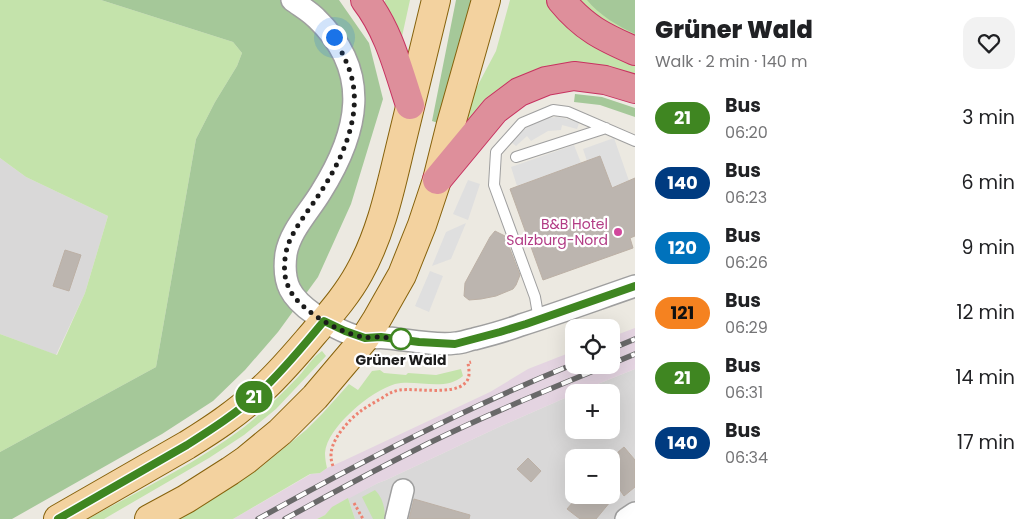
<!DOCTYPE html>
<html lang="en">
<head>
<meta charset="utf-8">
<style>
	body { margin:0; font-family:Poppins,sans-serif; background:#f2f2f2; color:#202124; height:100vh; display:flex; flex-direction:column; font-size:19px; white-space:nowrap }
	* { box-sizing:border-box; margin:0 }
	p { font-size:16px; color:#757577 }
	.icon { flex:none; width:28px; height:28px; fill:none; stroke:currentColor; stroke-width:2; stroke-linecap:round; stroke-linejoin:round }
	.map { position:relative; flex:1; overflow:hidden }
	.panel { display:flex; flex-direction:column; background:#fff; width:400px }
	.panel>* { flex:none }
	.badge { padding:0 10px; border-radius:16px; font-size:18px; line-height:32px }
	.tools { position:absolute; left:565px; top:319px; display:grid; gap:10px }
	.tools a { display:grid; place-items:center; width:55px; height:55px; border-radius:10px; background:#fff; box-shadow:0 5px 20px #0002; font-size:25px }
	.you { position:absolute; width:25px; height:25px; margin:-12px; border:4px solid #fff; border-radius:50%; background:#1a73e8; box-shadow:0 0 0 8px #1a73e833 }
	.map>.badge { position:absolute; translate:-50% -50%; box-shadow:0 0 0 2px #fff }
	.round { display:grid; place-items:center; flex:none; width:52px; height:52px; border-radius:15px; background:#f2f2f2 }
	.overview { display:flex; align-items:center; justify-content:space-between; height:85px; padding:0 20px }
	h1 { font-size:24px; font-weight:800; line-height:38px }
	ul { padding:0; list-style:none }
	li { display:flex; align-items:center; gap:15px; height:65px; padding:0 20px }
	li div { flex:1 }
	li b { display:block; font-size:19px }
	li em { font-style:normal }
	li .badge { min-width:55px; font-weight:700; text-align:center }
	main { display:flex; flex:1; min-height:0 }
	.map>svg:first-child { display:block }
</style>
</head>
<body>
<main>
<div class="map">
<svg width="635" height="519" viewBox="0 0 635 519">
	<rect width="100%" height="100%" fill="#ece9e1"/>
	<path fill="#d9d8d8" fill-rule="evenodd" d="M0 158 26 177 108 216 85 293 56 355 0 334Z
		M635 369V519H355L348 498 378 483 386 480 501 426 574 394V430H611V392H578ZM574 458H611V495H574Z"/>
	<path fill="#e4d4e1" d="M635 328V369L578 392H574V394L501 426 386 480 378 483 333 507 325 515 317 519H233L311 474 320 473 327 468 343 461 490 392 528 369 574 351V365H611V337Z"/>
	<path fill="#c4e3ab" d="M0 0H101L233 42 242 53 237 66 215 102 196 139 156 367 0 452V334L57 355 85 293 108 216 26 177 0 158Z
		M385 0H410L401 41 384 5Z
		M510 0H552L635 60V78L594 66 470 124 465 121 470 100 496 51Z
		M574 0H635V42L614 32Z
		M322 351 326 356 276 409 244 435 209 458 104 519H88C140 490 195 464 243 428 263 412 281 395 299 376 306 368 313 357 322 351Z
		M461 369 463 376C445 392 416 379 395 384 371 391 327 427 325 453 325 458 326 464 327 468L320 473 310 474 233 519H173L223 491 260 468 306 430 322 414 349 384 358 390 372 371 380 370 384 373 406 375 408 373 436 375Z
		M375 490C383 498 385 508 385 519H373L362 497Z
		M348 498 355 519H317L325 515 332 507Z"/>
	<path fill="#a5c899" d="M101 0H339L369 43 383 99 351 204 318 277 278 332 245 370 213 401 162 434 12 519H0V452L156 367 196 139 215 102 237 66 242 53 233 42Z
		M456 0H472L438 123 432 121Z
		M587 0H635V34C619 27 598 14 587 0Z
		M575 94 602 97 635 108V117L600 105 574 102Z"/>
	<path fill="#dfdfdf" d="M557 117 564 118 579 123 577 129 562 125 561 130 548 131 531 141 527 136 516 146 511 142 525 129 537 121 547 118Z
		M614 138 635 198 618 206 600 156 587 161 583 149Z
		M574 145 581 163 517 186 511 167Z
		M468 180 480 184 468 220 453 214Z
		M466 223 451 259 432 266 446 232Z
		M430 271 443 276 429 312 415 306Z"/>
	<path fill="#bcb5af" stroke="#bcb0a5" d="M600 156 612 188 635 178V236L630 238 633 248 543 280 510 189Z
		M495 231 505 236 520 275 516 285 513 289 496 296 481 299 469 300 464 296 465 283 490 237Z
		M65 250 81 255 69 291 53 286Z
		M624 447 635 460V487L624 496 620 490 596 519H580L567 509 579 495H611V458Z
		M528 458 541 471 531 482 517 469Z
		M414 499 470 515 469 519H409Z"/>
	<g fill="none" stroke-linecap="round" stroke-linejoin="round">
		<defs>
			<path id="service" d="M516 157 606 128
				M539 320 535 297 494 185 496 152 522 123 553 110 568 112 635 141"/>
			<path id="minor" d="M292 0C300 6 309 11 316 18 373 72 358 133 321 192 309 212 290 231 286 254 282 284 291 298 314 314 328 324 349 336 366 338 373 338 381 337 388 338 408 340 436 346 456 343 462 343 468 340 474 339 490 335 505 331 521 325 559 313 597 299 635 286
				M396 519 403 490
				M626 519 635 513"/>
			<path id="primary" d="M58 519 187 445C211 430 236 414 257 394 278 376 296 354 314 333 330 314 347 295 359 273 382 232 391 185 402 140 413 93 425 47 436 0
				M149 519 186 499 230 471 246 460 280 432 315 397 365 338 377 319 402 275 422 225 437 180 451 124 486 0"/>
			<path id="motorway" d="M365 0C389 31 398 69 410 105
				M561 0C584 28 603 37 635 51
				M437 180 495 110 519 92 546 81 574 76 605 80 635 89"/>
		</defs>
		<use href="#service" stroke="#9f9f9f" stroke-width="12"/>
		<use href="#minor" stroke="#9f9f9f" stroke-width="24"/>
		<use href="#primary" stroke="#86620c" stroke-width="30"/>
		<use href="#motorway" stroke="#c73260" stroke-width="30"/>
		<path stroke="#ed8271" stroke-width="3" stroke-dasharray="2.5 2.5" stroke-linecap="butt" d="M333 466C328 453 333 442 341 431 355 413 363 409 382 398 388 394 393 391 400 390 416 388 452 395 464 384 471 379 469 370 468 363L471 362
			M354 503 363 519"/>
		<use href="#service" stroke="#fff" stroke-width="10"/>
		<use href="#minor" stroke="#fff" stroke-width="21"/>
		<use href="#primary" stroke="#f3d29f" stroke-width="28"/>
		<use href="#motorway" stroke="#de8f9b" stroke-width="28"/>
		<defs>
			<path id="rail" d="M611 349 635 339
				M611 364 635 354
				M258 519C360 462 465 408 574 364
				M285 519C332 493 379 468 427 444 486 415 547 390 608 365"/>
		</defs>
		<use href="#rail" stroke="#696969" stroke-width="5.5"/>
		<use href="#rail" stroke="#fff" stroke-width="4" stroke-dasharray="11" stroke-linecap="butt"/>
	</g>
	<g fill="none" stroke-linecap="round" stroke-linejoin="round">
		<defs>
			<path id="line" d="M58 519 187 445C212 429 237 413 259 393 283 371 303 346 324 321L345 331 365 338 381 337 419 342 455 344 500 332 526 324 635 286"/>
		</defs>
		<use href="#line" stroke="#fff" stroke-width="11"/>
		<use href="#line" stroke="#3f8621" stroke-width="8"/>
		<path stroke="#1b1b1b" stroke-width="5" stroke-dasharray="0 9" d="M334 37C340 49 347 61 351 75 363 116 341 162 318 196 308 211 292 231 287 248 284 260 283 275 288 286 296 309 341 334 364 337 369 338 375 337 380 337 386 337 396 339 401 339"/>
	</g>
	<circle fill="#d1479c" stroke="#fff" stroke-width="2" cx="618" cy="232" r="5"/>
	<circle fill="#fff" stroke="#3f8621" stroke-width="2.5" cx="401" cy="339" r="10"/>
	<g text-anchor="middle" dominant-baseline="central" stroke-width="4.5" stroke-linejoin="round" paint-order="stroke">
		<g font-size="14" fill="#b23c85" stroke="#fff" text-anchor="end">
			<text x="608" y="224">B&amp;B Hotel<tspan x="608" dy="16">Salzburg-Nord</tspan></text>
		</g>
		<g font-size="14" font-weight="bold" fill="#1b1b1b" stroke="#fff">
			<text x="401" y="360">Grüner Wald</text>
		</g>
	</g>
</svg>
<div class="tools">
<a><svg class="icon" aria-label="locate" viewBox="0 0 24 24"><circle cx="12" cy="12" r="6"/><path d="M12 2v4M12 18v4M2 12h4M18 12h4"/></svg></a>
<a>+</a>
<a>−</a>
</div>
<div class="you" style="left:334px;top:37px"></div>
<b class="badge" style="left:254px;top:397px;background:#3f8621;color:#fff">21</b>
</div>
<section class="panel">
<div class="overview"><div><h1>Grüner Wald</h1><p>Walk · 2 min · 140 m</p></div><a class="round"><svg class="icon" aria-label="heart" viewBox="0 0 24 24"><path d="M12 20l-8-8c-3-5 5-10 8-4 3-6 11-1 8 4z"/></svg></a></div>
<ul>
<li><span class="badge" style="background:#3f8621;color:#fff">21</span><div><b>Bus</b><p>06:20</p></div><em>3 min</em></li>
<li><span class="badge" style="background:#003b80;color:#fff">140</span><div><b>Bus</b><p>06:23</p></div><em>6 min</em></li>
<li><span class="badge" style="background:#0072bc;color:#fff">120</span><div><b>Bus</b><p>06:26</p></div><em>9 min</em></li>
<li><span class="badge" style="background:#f58220;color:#111">121</span><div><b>Bus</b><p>06:29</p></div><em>12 min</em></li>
<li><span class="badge" style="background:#3f8621;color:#fff">21</span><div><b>Bus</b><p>06:31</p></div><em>14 min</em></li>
<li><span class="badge" style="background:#003b80;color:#fff">140</span><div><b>Bus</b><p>06:34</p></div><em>17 min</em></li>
</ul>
</section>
</main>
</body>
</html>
